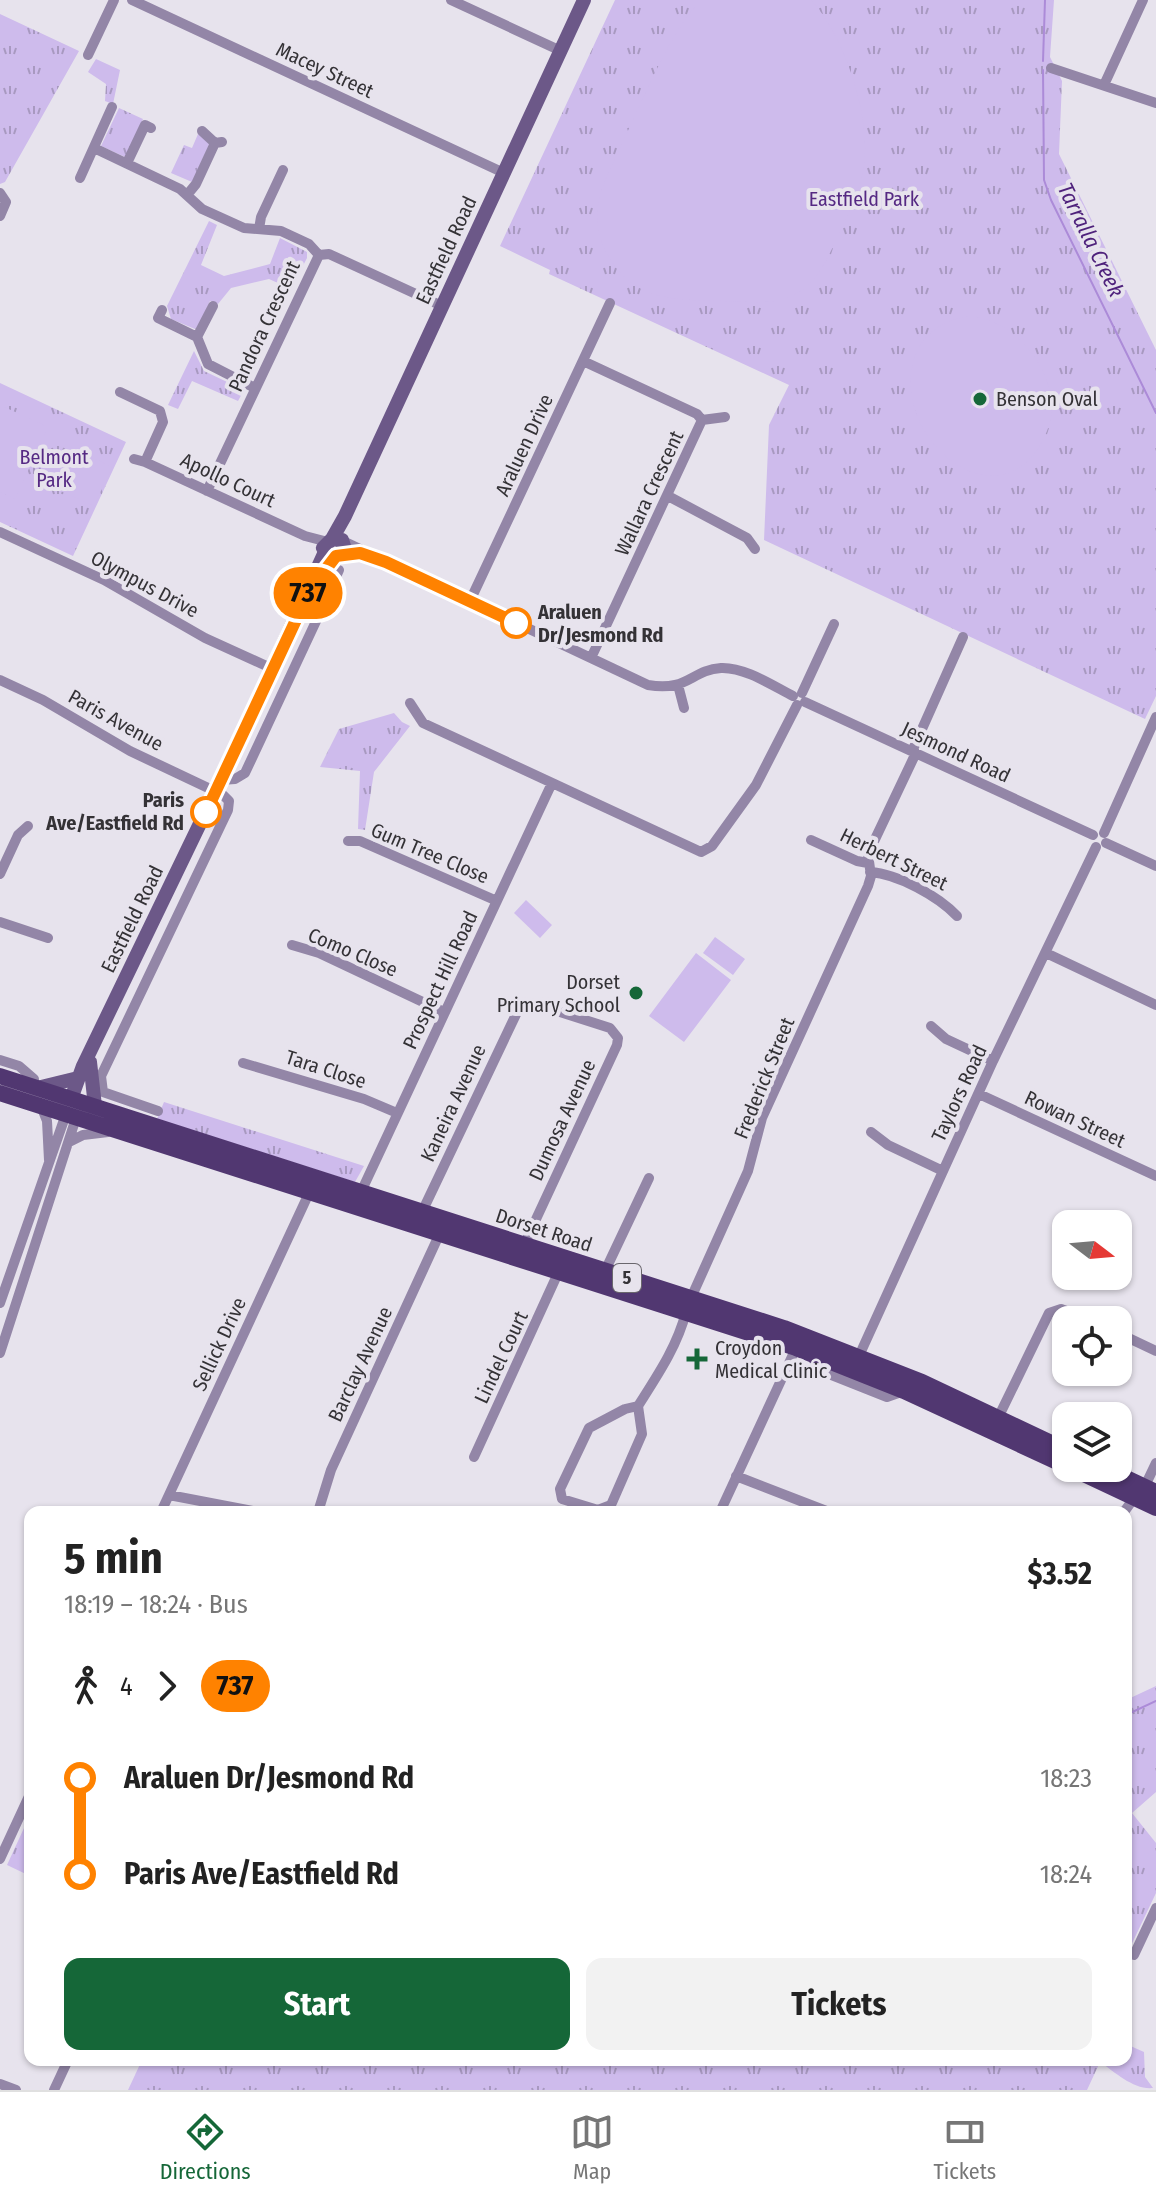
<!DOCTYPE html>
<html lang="en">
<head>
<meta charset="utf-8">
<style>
	body { margin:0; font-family:"Fira Sans Condensed",sans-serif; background:#f2f2f2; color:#222; height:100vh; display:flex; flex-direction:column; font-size:30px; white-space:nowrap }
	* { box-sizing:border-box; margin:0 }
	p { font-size:26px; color:#767676 }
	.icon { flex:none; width:44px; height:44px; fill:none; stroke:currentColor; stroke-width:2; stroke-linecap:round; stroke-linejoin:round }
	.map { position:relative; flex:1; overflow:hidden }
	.drawer { position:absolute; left:24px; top:1506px; width:1108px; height:560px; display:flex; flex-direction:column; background:#fff; border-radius:16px; box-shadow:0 2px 6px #0004 }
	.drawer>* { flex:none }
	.badge { padding:0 16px; border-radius:26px; font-size:28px; line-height:52px }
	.needle { width:52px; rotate:106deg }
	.buttons { position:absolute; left:1052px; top:1210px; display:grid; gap:16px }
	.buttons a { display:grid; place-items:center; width:80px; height:80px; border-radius:16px; background:#fff; box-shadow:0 2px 6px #0004; font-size:40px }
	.map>.badge { position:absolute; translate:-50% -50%; box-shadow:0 0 0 4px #fff }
	.legs { display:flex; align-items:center; gap:12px; height:88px; padding:0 40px; font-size:26px }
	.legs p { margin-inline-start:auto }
	.summary { display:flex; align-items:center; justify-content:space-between; height:136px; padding:0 40px }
	h1 { font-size:44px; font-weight:700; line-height:60px }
	.button { display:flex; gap:16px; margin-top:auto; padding:16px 40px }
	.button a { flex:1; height:92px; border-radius:16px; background:#156738; color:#fff; font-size:32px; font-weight:700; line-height:92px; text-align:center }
	.button a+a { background:#f2f2f2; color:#222 }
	ul { padding:0 40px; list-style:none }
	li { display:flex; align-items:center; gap:28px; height:96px; font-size:30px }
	li i { display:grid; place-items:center; width:12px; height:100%; margin:0 10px; background:currentColor }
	li i::after { content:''; width:20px; height:20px; margin:-10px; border:6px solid; border-radius:50%; background:#fff }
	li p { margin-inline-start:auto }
	li:first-child i { background:linear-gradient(#0000 50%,currentColor 0) }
	li:last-child i { background:linear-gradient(currentColor 50%,#0000 0) }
	.menu { display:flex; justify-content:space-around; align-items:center; height:112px; border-top:2px solid #e0e0e0; background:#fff; font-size:22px; color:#767676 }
	.menu a { display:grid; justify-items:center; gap:4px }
	.menu .selected { color:#156738 }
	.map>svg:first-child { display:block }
</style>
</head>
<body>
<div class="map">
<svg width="1156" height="2090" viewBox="0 0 1156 2090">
	<defs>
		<pattern id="park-tufts" width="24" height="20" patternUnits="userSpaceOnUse" patternTransform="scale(2)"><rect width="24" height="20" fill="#cebbec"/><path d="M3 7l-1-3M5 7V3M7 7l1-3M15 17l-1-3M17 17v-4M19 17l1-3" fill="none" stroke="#a899c0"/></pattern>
	</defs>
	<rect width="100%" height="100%" fill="#e7e3ed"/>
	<path fill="url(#park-tufts)" d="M615 0H1054L1050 57 1062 81 1059 154 1156 350V696L1145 719 764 540 769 425 789 385 549 274 550 270 500 246Z
		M0 14 79 51 5 182 0 184Z
		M96 59 120 70 113 104 105 101 106 84 88 72Z
		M119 108 143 119 125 157 101 146Z
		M198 134 208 138 209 145 192 182 171 173 184 145 192 148Z
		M209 221 217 225 201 265 224 276 270 264 280 238 307 252V258L291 289 269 279 231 288 218 304 210 301 198 327 195 329 171 319 167 306Z
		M194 351 204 371 244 390 238 401 192 381 178 409 168 405Z
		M0 383 126 442 73 556 0 522Z
		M394 713 402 722 410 726 374 772 365 830 358 829 360 771 320 767 339 729Z
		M164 1102 364 1166 355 1182 157 1119Z
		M1156 1686V1792L1132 1813 1156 1843V1893L1126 1956V1700Z
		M30 1815V1876L7 1865Z
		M1126 2044 1144 2052 1145 2077 1153 2088C1134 2090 1116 2073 1100 2062L1087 2090H128L142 2060H1126Z"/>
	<path fill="#cebbec" d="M702 0H811C845 36 873 121 863 170 859 194 847 216 837 238 827 260 816 284 794 295 774 306 743 301 722 301 702 300 680 301 661 296 621 288 592 245 598 205 601 185 612 166 620 148 640 108 671 27 702 0Z
		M969 316C1019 319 1067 383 1047 431 1007 530 893 445 913 363 920 335 941 321 969 316Z
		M0 405 48 427 15 499 0 492Z
		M75 449 112 467 94 506 56 489Z
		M526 900 552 925 540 938 514 913Z
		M715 937 745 959 733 975 703 953Z
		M696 953 731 980 684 1042 649 1016Z"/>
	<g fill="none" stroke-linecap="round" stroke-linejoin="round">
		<path stroke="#ac8bd8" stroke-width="2" d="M1043 61 1045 0
			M1043 70 1044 180 1051 200 1156 413
			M1126 1715 1156 1701"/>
		<path stroke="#9386a7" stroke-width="10" d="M132 0 504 173
			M451 0 561 51
			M88 55 114 0
			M1051 68 1156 103
			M1104 85 1143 0
			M202 131 215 143 222 142
			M94 148 180 189 202 209 244 228 281 231 309 244 319 255
			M127 163 145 125 151 128
			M80 178 112 107
			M0 193 6 202 0 216
			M187 195 196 184 215 143
			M259 229 261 217 283 170
			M162 310 158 318 197 337 208 364 255 388
			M197 337 213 306
			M583 361 697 414 702 420 591 658
			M120 392 160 411 163 422 145 462
			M702 420 725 417
			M134 459 145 462 305 536 328 542
			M207 491 319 255 329 254 442 306
			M668 496 747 538 755 549
			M0 532 104 580 205 638 273 669
			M343 541 648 685C688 692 691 670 721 668 745 667 773 686 793 696
			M470 601 610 303
			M319 615 339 570
			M0 680 43 700 130 751 223 795 229 801 228 810 101 1076 103 1092 158 1111
			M678 685 684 708
			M802 693 834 624
			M805 702 1093 835
			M410 703 423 723 701 852 712 846 756 785 797 705
			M221 780 235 779 245 773 318 617 308 593
			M1104 833 1156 717
			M811 840 857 861 868 863
			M348 841H360L497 901
			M1106 843 1156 866
			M870 872C898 874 938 896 957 916
			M0 874 18 835 28 826
			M0 922 48 938
			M292 945 319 953 444 1012
			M1046 953 1156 1005
			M931 1026 946 1039 993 1061
			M0 1060 19 1066 34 1079 33 1087
			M243 1063 364 1099 397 1113
			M979 1094 1156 1176
			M41 1106 47 1121 49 1160
			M871 1132 888 1145 943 1171
			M69 1142 83 1135 108 1132
			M361 1192 552 783
			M422 1212 520 1006 535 1004 610 1028 618 1038 617 1045 524 1245
			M605 1271 649 1178
			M691 1298 748 1171 762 1118 868 886 871 876 868 854 914 757V747L963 637
			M0 1303 66 1114
			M1118 1333 1156 1351
			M0 1353 76 1118
			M813 1354 815 1365 819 1370 887 1397 904 1391
			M859 1356 993 1061 1096 847
			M638 1406 625 1409 589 1428 560 1489 562 1499 598 1510 611 1505 642 1434 638 1406C657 1376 677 1347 686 1312
			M998 1418 1049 1313 1061 1309 1090 1320
			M474 1457 559 1271
			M736 1476 829 1512
			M1145 1486 1156 1463
			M169 1495 258 1512
			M161 1512 310 1191
			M318 1512 331 1470 440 1233
			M720 1512 796 1348
			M1124 1512 1134 1498
			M0 1859 30 1794
			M1134 1955 1156 1908
			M0 2084 16 2090
			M54 2090 68 2060"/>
		<path stroke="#6c5888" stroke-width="14" d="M332 539 342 540 344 546 340 554 328 556 323 548 332 539 345 516 584 0
			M90 1062 95 1106
			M37 1088 78 1078
			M71 1099 83 1066 221 780 324 554"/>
		<path stroke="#513771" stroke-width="16" d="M0 1076 784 1328 922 1382 1066 1450
			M0 1093 796 1348 904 1391 1066 1466
			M1071 1468 1156 1508
			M1105 1468 1156 1492"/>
	</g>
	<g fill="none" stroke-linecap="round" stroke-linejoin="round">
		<defs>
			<path id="line-1" d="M206 812 310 590 336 556 360 553 386 562 516 623"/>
		</defs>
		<use href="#line-1" stroke="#fff" stroke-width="18"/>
		<use href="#line-1" stroke="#ff8200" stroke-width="12"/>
	</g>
	<g fill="#156738" stroke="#e7e3ed" stroke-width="3">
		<circle cx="980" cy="399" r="8"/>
		<circle cx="636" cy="993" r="8"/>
		<path d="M693 1347h8v8h8v8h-8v8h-8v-8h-8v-8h8z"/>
	</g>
	<g fill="#fff" stroke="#ff8200" stroke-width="4">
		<circle cx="516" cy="623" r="14"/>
		<circle cx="206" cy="812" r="14"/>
	</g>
	<g text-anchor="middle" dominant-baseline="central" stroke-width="8" stroke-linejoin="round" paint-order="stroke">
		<rect fill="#e7e3ed" stroke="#6a676d" stroke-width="2" x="613" y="1264" width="28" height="28" rx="6"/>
		<g font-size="18" font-weight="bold" fill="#343236">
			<text x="627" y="1278">5</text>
		</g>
		<g font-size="20" fill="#343236" stroke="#e7e3ed">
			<text transform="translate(325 70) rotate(25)">Macey Street</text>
			<text transform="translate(446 250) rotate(-65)">Eastfield Road</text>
			<text transform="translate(264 326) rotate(-65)">Pandora Crescent</text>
			<text transform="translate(524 445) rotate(-65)">Araluen Drive</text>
			<text transform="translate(228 480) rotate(25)">Apollo Court</text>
			<text transform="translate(649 493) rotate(-65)">Wallara Crescent</text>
			<text transform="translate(145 584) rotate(28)">Olympus Drive</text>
			<text transform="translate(116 720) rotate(29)">Paris Avenue</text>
			<text transform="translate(956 752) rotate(25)">Jesmond Road</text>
			<text transform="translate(430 853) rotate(23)">Gum Tree Close</text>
			<text transform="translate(894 859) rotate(26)">Herbert Street</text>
			<text transform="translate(132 919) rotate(-64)">Eastfield Road</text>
			<text transform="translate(353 952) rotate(23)">Como Close</text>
			<text transform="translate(440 980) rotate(-65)">Prospect Hill Road</text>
			<text transform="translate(326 1069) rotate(18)">Tara Close</text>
			<text transform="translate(764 1078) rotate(-68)">Frederick Street</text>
			<text transform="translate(959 1093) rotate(-65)">Taylors Road</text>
			<text transform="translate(453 1103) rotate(-65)">Kaneira Avenue</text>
			<text transform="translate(1075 1119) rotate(25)">Rowan Street</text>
			<text transform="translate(562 1120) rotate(-65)">Dumosa Avenue</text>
			<text transform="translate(544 1230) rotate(18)">Dorset Road</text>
			<text transform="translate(219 1344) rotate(-65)">Sellick Drive</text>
			<text transform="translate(501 1357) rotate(-65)">Lindel Court</text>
			<text transform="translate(360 1364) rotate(-65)">Barclay Avenue</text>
		</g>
		<g font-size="20" fill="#552983" stroke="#e7e3ed">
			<text x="864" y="199">Eastfield Park</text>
			<text x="54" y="457">Belmont<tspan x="54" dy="23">Park</tspan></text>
		</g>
		<g font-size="20" fill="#343236" stroke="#e7e3ed" text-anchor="start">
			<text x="996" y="399">Benson Oval</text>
			<text x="620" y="982" text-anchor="end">Dorset<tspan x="620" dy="23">Primary School</tspan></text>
			<text x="715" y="1348">Croydon<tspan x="715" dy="23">Medical Clinic</tspan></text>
		</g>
		<g font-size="20" font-weight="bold" fill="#343236" stroke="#e7e3ed" text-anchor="start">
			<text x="538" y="612">Araluen<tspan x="538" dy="23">Dr/Jesmond Rd</tspan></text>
			<text x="184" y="800" text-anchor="end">Paris<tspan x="184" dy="23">Ave/Eastfield Rd</tspan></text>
		</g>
		<g font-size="22" font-style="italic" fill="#4f227c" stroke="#e7e3ed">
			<text transform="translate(1091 240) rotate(64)">Tarralla Creek</text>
		</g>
	</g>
</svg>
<div class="buttons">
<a><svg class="needle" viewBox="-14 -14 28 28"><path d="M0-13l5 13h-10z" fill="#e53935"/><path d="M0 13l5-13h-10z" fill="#767676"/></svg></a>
<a><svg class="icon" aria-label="locate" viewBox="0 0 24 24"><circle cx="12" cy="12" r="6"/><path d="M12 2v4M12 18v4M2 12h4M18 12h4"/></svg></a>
<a><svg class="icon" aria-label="layers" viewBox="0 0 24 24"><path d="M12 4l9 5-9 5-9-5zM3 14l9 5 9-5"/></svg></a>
</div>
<b class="badge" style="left:308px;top:593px;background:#ff8200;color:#111">737</b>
<section class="drawer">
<div class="summary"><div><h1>5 min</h1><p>18:19 – 18:24 · Bus</p></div><b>$3.52</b></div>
<div class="legs"><svg class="icon" aria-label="walk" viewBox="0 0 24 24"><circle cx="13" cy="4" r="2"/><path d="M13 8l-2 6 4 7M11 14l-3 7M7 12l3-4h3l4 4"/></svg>4<svg class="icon" aria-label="forward" viewBox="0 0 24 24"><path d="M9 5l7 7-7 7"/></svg><b class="badge" style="background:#ff8200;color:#111">737</b></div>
<ul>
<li><i style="color:#ff8200"></i><b>Araluen Dr/Jesmond Rd</b><p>18:23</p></li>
<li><i style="color:#ff8200"></i><b>Paris Ave/Eastfield Rd</b><p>18:24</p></li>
</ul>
<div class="button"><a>Start</a><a>Tickets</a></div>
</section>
</div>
<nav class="menu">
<a class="selected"><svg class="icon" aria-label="directions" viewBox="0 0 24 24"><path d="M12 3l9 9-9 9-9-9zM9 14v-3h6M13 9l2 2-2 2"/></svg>Directions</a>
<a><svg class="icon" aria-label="map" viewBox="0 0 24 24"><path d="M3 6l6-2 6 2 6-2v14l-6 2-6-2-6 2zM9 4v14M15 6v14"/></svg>Map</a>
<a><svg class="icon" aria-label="tickets" viewBox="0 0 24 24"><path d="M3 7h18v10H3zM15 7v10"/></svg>Tickets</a>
</nav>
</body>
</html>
